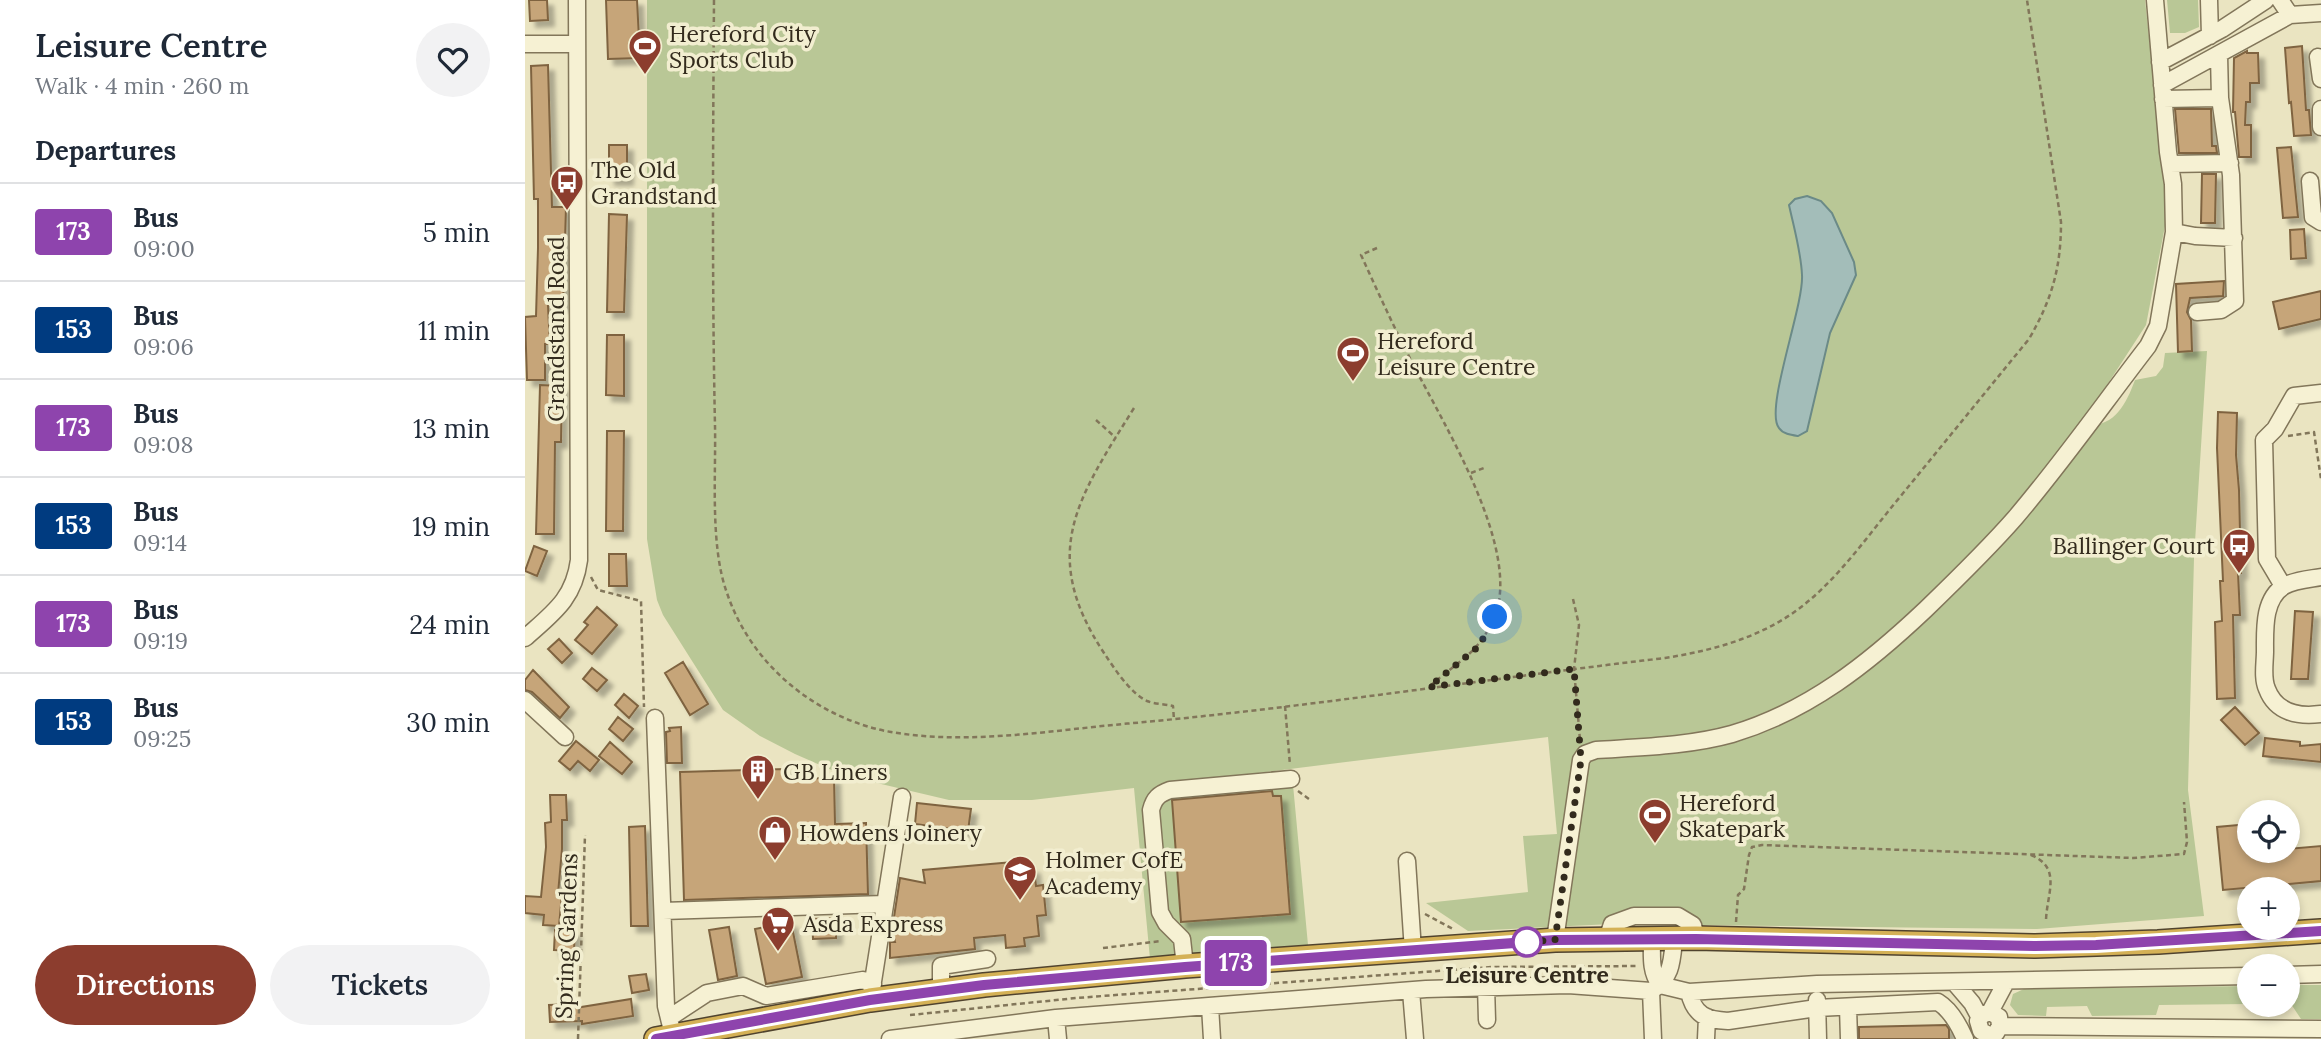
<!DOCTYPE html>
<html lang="en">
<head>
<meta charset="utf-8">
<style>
	body { margin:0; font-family:Lora,serif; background:#f2f2f3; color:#1f2937; height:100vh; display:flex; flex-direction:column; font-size:26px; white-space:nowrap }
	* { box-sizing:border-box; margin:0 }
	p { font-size:23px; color:#747a83 }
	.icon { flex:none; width:38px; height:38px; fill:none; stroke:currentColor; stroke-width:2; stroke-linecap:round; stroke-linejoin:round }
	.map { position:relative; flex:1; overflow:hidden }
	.panel { display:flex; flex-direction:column; background:#fff; width:525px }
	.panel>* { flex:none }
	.badge { padding:0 14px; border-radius:5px; font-size:24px; line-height:46px }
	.controls { position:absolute; left:1712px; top:800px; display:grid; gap:14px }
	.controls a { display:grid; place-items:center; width:63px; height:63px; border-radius:50%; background:#fff; box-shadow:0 4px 10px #0003; font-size:35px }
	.you { position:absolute; width:35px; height:35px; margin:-18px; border:5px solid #fff; border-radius:50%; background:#1a73e8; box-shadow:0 0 0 10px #1a73e833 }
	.map>.badge { position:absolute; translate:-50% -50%; box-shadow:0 0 0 4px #fff }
	h2 { padding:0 35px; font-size:26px; line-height:63px }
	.round { display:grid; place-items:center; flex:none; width:74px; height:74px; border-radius:37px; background:#f2f2f3 }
	.head { display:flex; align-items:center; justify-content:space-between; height:119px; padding:0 35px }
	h1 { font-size:33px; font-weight:600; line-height:52px }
	.action { display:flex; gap:14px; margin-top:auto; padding:14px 35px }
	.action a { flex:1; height:80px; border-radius:42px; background:#8c3d2e; color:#fff; font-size:28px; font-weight:600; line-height:80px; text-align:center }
	.action a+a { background:#f2f2f3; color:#1f2937 }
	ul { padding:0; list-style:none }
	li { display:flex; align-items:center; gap:21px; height:98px; padding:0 35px; border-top:2px solid #e0e1e3 }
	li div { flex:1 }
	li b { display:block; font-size:26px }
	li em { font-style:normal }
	li .badge { min-width:77px; font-weight:700; text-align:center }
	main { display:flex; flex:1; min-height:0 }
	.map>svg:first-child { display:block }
</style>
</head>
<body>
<main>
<section class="panel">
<div class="head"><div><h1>Leisure Centre</h1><p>Walk · 4 min · 260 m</p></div><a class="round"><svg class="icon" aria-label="heart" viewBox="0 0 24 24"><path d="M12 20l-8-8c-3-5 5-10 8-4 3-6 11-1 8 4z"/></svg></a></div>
<h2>Departures</h2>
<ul>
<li><span class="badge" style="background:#8e44ad;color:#fff">173</span><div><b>Bus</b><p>09:00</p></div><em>5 min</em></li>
<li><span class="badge" style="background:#003b80;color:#fff">153</span><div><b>Bus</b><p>09:06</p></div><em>11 min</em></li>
<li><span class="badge" style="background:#8e44ad;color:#fff">173</span><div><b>Bus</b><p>09:08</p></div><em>13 min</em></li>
<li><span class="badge" style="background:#003b80;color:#fff">153</span><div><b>Bus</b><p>09:14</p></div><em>19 min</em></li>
<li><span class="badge" style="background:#8e44ad;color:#fff">173</span><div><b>Bus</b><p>09:19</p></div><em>24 min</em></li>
<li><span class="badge" style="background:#003b80;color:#fff">153</span><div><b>Bus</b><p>09:25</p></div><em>30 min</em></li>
</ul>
<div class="action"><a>Directions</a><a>Tickets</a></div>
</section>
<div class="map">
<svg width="1796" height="1039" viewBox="0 0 1796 1039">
	<defs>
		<filter id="shadow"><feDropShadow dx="6" dy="6" stdDeviation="2" flood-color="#0004"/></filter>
	</defs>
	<rect width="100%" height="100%" fill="#eae4c1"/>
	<path fill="#b9c796" d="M122 0H1620L1641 194 1640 226 1621 325 1556 425C1588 429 1600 407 1610 380L1631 376 1638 367 1640 353 1682 351 1669 558 1663 790 1679 916 1512 929 1087 924 943 931 901 903 1003 892 998 836 1032 834 1023 737 643 784 767 774 783 945 625 959 609 788 507 800H424L318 775 270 754 235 736 198 710 138 615 132 600 122 539Z
		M1642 0H1673L1674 27 1660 33H1645Z
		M1762 985H1796V1019H1776L1766 1004H1762Z
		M1724 986V1004L1634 1005 1631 1015 1567 1016 1562 1006 1522 1007 1521 1016 1493 1015 1485 1005 1488 994 1499 989Z"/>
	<path fill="#a3bdb9" stroke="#6b8a87" stroke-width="2" d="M1282 196 1296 201 1307 213 1329 262 1331 275 1305 333 1282 431 1273 436C1266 435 1258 434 1254 428 1239 410 1279 306 1277 275 1276 252 1269 228 1264 205L1270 199Z"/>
	<path fill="#c6a579" stroke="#7f6441" stroke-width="2" filter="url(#shadow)" d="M4 0H22L23 20 5 21Z
		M81 0H112L115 58 83 59Z
		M1777 46 1781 110H1784L1786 135 1769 136 1766 102 1764 103 1760 48Z
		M1722 51V53H1733L1734 83H1725V102H1721L1720 125H1726V157H1714L1710 112H1708L1709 58Z
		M23 65 27 207H41L38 306H23L25 344H20V380H2L0 317 11 316 13 248V199H9L6 66Z
		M1650 109H1686L1687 146H1691L1692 153H1654Z
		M84 145H102V179H84Z
		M1766 147 1773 217 1758 218 1752 148Z
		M1677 174H1691L1690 223H1676Z
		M84 214 102 215 99 312H82Z
		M1779 229 1781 258 1766 259 1765 230Z
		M1699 281 1698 296 1665 298 1662 312 1666 320 1667 351 1653 352 1651 284Z
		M1796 291V319L1754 329 1748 302Z
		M82 335H99V396L81 395Z
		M15 385 37 386 36 442H30L29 534H11Z
		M1693 412 1712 413 1711 455 1714 490 1716 573H1713L1715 615H1708L1710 698 1692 699 1690 622 1697 621 1695 581H1698L1692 448Z
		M82 431H99L98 531H81Z
		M9 546 22 551 12 576 0 571Z
		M84 554H101L102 586H84Z
		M72 607 92 625 67 654 50 640 63 625 59 622Z
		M1770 611 1788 612 1783 679H1766Z
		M34 639 47 653 37 663 23 649Z
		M158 662 183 704 165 715 140 673Z
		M67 668 82 680 72 691 58 679Z
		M8 670 44 707 35 718 7 692 0 690V680Z
		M99 694 113 706 104 718 90 705Z
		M1710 707 1734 733 1720 745 1696 720Z
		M93 717 108 729 98 741 84 729Z
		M156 727 157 763H142L141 732 145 731 144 728Z
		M1740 738 1775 742V746L1796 744V762L1738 756Z
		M51 741 74 760 65 771 53 761 45 770 34 761Z
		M85 742 107 762 97 774 74 756Z
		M261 769 262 779 309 778 310 824 341 823 343 894 159 900 155 772Z
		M747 791 748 796H756L765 914 656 922 647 800Z
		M25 795H41L42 820H37V849L33 894H37L34 926 18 925 19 915 0 913V896L16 897 21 847 20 823 26 822Z
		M392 803 446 809 443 831 390 824Z
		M1724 824V850L1727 852 1796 846V881L1698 890 1692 827Z
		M120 826 123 926H106L104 827Z
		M501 861V868H509L511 886 518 885 521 915 512 916 514 936 499 938 500 946 481 948 480 935 449 938 450 949 365 958V942H370L367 930 375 878 400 883 398 870Z
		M311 918V938L288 939 287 919Z
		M266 922 277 977 241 984 230 929Z
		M204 927 212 976 193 980 184 930Z
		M30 930 50 931 49 951 29 950Z
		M121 974 124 990 107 993 104 976Z
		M106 999 108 1016 57 1024V1021L25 1022 24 1005 50 1004V1008Z
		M1421 1025 1424 1029V1039H1334V1027Z"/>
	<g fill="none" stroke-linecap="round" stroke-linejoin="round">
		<defs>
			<path id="minor" d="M1684 0 1685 36
				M1755 0 1765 15
				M0 44H52
				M1793 57 1796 79
				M1635 62 1697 29 1741 0
				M1637 85 1765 15 1796 13
				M1638 99 1695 98
				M1796 127V109
				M1645 164 1705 163
				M1785 181 1788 217 1796 222
				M1649 232 1670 236 1709 238
				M1672 312 1696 310 1710 301 1706 175 1695 98 1694 55
				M1796 577C1785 579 1769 580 1759 586 1738 599 1740 630 1740 651 1740 663 1737 678 1742 689 1751 713 1774 717 1796 714
				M1758 586 1742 559 1739 440 1750 429 1769 396 1796 393
				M0 638C28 613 49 599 54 560L52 0
				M0 700 40 737
				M130 718 141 1006 149 1039
				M882 861 888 951
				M138 911 360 904
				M1082 939 1087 924 1109 916H1153L1168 925 1171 938
				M1127 939C1127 956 1125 971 1135 985L1164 992 1292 984 1724 976
				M1030 940 1056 760 1060 754 1071 750C1116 747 1164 746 1207 734 1284 711 1344 663 1401 609 1431 580 1462 550 1490 518 1537 463 1579 403 1623 346L1633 326 1649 232 1648 184 1643 152 1630 0
				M660 966 657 939 641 923 635 912 626 810C629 798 634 794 645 790L766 779
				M1762 975 1796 974
				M1429 982 1447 1003 1455 1018
				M961 986 962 1020
				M416 991V966L462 959
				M886 991 890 1039
				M1126 991 1128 1039
				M1164 992C1169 1015 1181 1020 1203 1021L1292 1008 1413 1002C1426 1010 1434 1025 1440 1039
				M346 994 377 797
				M1292 1000 1293 1039
				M685 1006 687 1039
				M1323 1007 1324 1039
				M1465 1012 1481 982
				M144 1018 182 993 218 986 241 996 338 980 348 984
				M531 1018 533 1039
				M1475 1026 1474 1017 1465 1012 1457 1015 1453 1021 1456 1031 1464 1035 1471 1033 1475 1026 1796 1029
				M365 1039 531 1018 901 989 1043 985 1126 991C1147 978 1147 961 1149 939
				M1181 1039 1182 1017"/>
			<path id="highway" d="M131 1039 345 1000 459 985 660 966 1030 940 1171 938 1510 946 1633 942 1796 931"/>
		</defs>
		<use href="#minor" stroke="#82765a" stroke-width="19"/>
		<use href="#highway" stroke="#50432e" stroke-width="26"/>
		<path stroke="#82765a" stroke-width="2.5" stroke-dasharray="5 3.5" stroke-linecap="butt" d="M189 0C188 142 187 284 190 426 191 476 185 547 202 593 226 665 292 719 366 732 442 745 522 731 598 724 779 708 959 679 1140 658 1184 651 1227 640 1265 615 1307 587 1338 542 1370 503 1415 448 1459 394 1504 339 1527 299 1536 268 1536 222L1502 0
			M852 248 836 255C853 292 870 330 889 366 919 425 998 552 969 618 953 655 931 662 904 687
			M609 408C553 498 513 553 579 653 589 668 605 693 622 701 629 704 640 704 648 706L649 720
			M571 420 591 438
			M1763 436 1789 432 1796 479
			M946 473 959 468
			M66 577 73 590 116 601 119 707
			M1048 599 1054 625 1049 669 1055 740
			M972 605 981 608
			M760 706 765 765
			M773 791 784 799
			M1506 855C1538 868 1521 895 1521 922
			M900 914 928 929
			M1211 922 1213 895 1219 889 1224 855 1227 847 1237 845 1608 858 1659 854 1662 842 1659 802
			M578 948 636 941
			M385 1015 551 998 966 967 1112 966
			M53 1039 60 835"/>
		<use href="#minor" stroke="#f6f1d3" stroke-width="16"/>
		<use href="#highway" stroke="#d4b156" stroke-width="23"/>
	</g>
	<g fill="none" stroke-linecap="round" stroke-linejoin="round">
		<defs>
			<path id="line" d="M131 1039 345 1000 459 985 660 967 1030 940 1171 939 1510 946 1571 945 1796 931"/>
		</defs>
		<use href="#line" stroke="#fff" stroke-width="16"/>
		<use href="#line" stroke="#8e44ad" stroke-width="10"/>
		<path stroke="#332b1d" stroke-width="7" stroke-dasharray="0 12.6" d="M970 617 954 646 904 687 1049 669 1056 760 1030 940 1002 942"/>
	</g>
	<defs>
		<symbol id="stadium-pin" viewBox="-11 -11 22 30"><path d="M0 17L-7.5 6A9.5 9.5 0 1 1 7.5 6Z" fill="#8c3d2e" stroke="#f2eed0"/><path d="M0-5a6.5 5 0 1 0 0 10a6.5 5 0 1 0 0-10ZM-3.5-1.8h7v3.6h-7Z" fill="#fff"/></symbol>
		<symbol id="bus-pin" viewBox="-11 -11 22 30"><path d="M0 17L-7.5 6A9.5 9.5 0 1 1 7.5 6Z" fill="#8c3d2e" stroke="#f2eed0"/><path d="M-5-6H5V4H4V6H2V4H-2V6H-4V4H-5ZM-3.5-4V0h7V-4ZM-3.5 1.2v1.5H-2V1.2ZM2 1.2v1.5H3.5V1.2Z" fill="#fff"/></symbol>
		<symbol id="building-pin" viewBox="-11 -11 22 30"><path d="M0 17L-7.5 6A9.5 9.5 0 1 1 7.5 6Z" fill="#8c3d2e" stroke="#f2eed0"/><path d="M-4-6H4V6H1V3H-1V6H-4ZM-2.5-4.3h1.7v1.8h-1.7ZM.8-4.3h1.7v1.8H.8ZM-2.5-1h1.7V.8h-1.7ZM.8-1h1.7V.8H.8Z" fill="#fff"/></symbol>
		<symbol id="shop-pin" viewBox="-11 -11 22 30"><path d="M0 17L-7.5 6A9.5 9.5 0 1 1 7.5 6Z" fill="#8c3d2e" stroke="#f2eed0"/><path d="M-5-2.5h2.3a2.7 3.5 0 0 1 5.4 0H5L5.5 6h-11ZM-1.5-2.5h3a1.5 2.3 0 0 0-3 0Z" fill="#fff"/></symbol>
		<symbol id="school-pin" viewBox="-11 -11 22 30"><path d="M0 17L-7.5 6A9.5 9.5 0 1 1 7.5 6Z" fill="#8c3d2e" stroke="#f2eed0"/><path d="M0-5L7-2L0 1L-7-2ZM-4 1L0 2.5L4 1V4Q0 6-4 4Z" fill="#fff"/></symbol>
		<symbol id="supermarket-pin" viewBox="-11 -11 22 30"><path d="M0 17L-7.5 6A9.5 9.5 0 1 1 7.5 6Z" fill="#8c3d2e" stroke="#f2eed0"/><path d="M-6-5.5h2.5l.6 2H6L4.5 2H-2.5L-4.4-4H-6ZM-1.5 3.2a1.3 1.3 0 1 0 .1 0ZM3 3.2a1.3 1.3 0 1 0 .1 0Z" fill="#fff"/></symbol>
	</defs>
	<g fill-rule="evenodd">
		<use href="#stadium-pin" x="101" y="27" width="38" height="52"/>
		<use href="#bus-pin" x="23" y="163" width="38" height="52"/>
		<use href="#stadium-pin" x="809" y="334" width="38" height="52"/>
		<use href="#bus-pin" x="1695" y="526" width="38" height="52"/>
		<use href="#building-pin" x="214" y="752" width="38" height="52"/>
		<use href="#stadium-pin" x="1111" y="796" width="38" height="52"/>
		<use href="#shop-pin" x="231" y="813" width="38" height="52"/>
		<use href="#school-pin" x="476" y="853" width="38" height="52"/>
		<use href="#supermarket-pin" x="234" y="904" width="38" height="52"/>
	</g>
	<circle fill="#fff" stroke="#8e44ad" stroke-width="3.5" cx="1002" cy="942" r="14"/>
	<g text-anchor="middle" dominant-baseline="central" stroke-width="7" stroke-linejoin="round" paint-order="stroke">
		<g font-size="23" fill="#332b1d" stroke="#f2eed0" text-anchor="start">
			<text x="144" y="33">Hereford City<tspan x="144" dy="26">Sports Club</tspan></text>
			<text x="66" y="169">The Old<tspan x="66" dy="26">Grandstand</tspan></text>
			<text x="852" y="340">Hereford<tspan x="852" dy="26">Leisure Centre</tspan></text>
			<text x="1690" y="545" text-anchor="end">Ballinger Court</text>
			<text x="258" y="771">GB Liners</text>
			<text x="1154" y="802">Hereford<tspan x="1154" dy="26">Skatepark</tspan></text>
			<text x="274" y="832">Howdens Joinery</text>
			<text x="520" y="859">Holmer CofE<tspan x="520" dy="26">Academy</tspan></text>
			<text x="278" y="923">Asda Express</text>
		</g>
		<g font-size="23" fill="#332b1d" stroke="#f2eed0">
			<text transform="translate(30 329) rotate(-90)">Grandstand Road</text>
			<text transform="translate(41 936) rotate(-88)">Spring Gardens</text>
		</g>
		<g font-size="23" font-weight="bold" fill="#332b1d" stroke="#f2eed0">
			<text x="1002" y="974">Leisure Centre</text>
		</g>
	</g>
</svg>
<div class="controls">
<a><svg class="icon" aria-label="locate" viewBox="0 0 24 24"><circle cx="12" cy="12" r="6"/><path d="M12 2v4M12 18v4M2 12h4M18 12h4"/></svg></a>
<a>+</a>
<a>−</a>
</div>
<div class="you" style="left:970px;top:617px"></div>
<b class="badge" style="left:711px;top:963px;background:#8e44ad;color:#fff">173</b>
</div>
</main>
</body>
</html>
